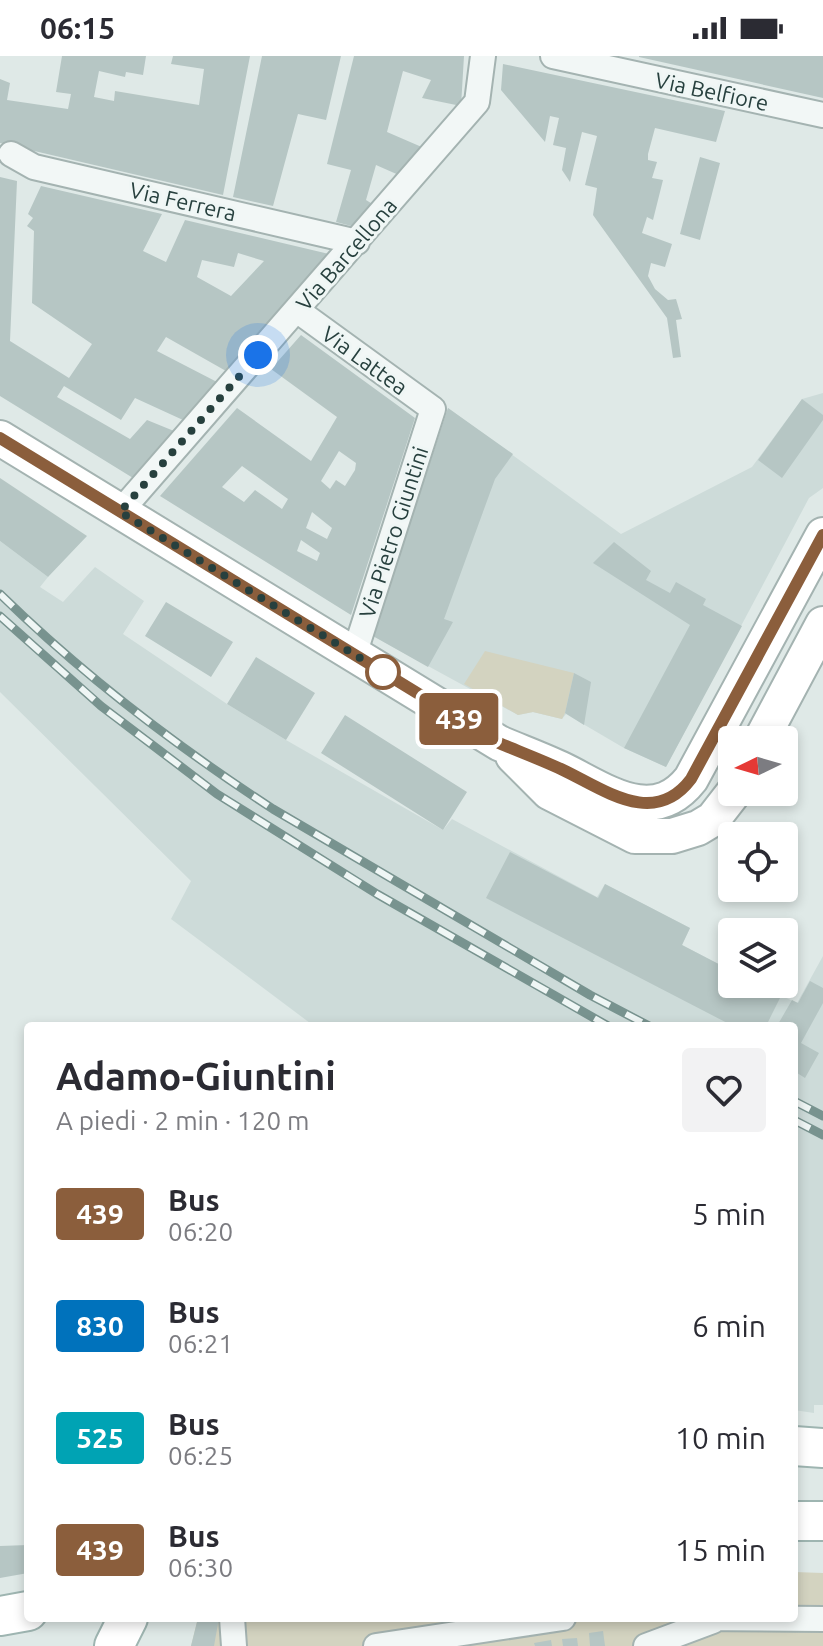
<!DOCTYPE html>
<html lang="it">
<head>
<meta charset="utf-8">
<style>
	body { margin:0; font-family:Ubuntu,sans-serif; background:#f2f2f3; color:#2b2b33; height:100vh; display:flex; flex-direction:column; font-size:30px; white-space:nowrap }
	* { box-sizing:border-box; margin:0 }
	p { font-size:26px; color:#7c7c81 }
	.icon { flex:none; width:44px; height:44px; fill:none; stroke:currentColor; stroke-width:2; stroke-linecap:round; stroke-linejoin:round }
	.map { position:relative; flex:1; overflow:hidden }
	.side { position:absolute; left:24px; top:966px; width:774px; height:600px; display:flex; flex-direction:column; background:#fff; border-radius:8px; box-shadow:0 4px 12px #0003 }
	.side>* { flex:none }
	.badge { padding:0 16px; border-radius:6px; font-size:28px; line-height:52px }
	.needle { width:52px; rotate:265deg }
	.controls { position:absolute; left:718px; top:670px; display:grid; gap:16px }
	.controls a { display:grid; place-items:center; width:80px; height:80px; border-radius:8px; background:#fff; box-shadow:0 4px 12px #0003; font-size:40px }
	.you { position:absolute; width:40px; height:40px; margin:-20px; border:6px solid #fff; border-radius:50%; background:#1a73e8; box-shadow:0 0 0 12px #1a73e833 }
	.map>.badge { position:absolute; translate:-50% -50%; box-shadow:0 0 0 4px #fff }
	.round { display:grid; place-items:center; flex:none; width:84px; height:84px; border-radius:8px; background:#f2f2f3 }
	.head { display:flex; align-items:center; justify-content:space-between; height:136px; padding:0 32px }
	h1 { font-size:38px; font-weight:700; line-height:60px }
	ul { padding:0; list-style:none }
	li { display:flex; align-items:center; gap:24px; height:112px; padding:0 32px }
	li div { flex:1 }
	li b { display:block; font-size:30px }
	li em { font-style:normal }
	li .badge { min-width:88px; font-weight:700; text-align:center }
	.status { display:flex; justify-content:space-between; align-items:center; height:56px; padding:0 40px; background:#fff; direction:ltr }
	.status svg { height:22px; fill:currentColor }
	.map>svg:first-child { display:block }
</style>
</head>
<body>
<div class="status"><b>06:15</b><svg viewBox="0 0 49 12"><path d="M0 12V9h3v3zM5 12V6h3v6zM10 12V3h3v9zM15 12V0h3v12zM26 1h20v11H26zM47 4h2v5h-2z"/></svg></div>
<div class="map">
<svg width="823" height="1590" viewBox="0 0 823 1590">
	<rect width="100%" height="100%" fill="#dfe9e7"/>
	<path fill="#cddbd9" d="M823 337V432L809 442 666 711 624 692 566 658 562 663 533 656 518 659 373 580 448 352 621 478 752 411 802 343Z
		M0 485 48 521 40 531 63 546 95 511 144 545 123 578 227 648 286 684 443 774 452 763 597 841 605 828 690 872 682 889 732 915V928H757L797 947 823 900V1349H814V1357L794 1354V970H314L171 863 191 825 0 636Z"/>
	<path fill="#d3d3c0" d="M485 595 574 617 565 657 562 663 533 656 518 659 464 628Z
		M794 1516 823 1517V1590H191L198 1562H794Z"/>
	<path fill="#b6c6c4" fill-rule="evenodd" d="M62 0H146L143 19 126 16 125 21 99 15 94 41 114 45 115 35 199 49 204 13 171 8 173 0H250L223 139 0 87V23L10 27 7 44 68 53 71 38 56 36Z
		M262 0H341L326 64 298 58 273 150 233 141Z
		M354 0H464L461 50 422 42 431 24 403 15 387 76 424 92 401 120 376 109 366 144 374 149 355 171 336 166 351 114 327 108Z
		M639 0H823V42L639 1Z
		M503 8 725 55 716 86 655 72 648 98V104L657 106 652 122 663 124 653 164 647 161 642 177 672 188 665 211 651 207 648 220 655 233 668 244 676 243 682 263 676 264 681 301 673 302 667 262 593 159 597 132 585 129 597 80 582 76 570 126 562 114 566 92 553 89 559 62 550 60 545 86 501 34Z
		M700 101 720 107 700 184 680 178Z
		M0 121 17 125 10 285 69 322 92 288 32 247 34 175 27 170 33 162 28 158 41 130 162 158 143 195 166 206 185 164 329 198 226 315 166 281 157 295 217 326 183 364 135 342 121 364 64 330 57 341 130 383 147 364 174 375 133 422 0 340ZM238 197 264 205 231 240 197 221 202 204 234 211Z
		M301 279 415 362 351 559 160 440 237 352 311 405 337 361 271 313ZM339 395 356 407 355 414 345 430 336 424 330 433 321 425ZM242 410 288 443 282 453 255 434 244 446 222 431ZM312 456 332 472 327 483 306 472ZM301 484 320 497 317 505 297 495Z
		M802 343 823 359V364L782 422 758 404Z
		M448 352 513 398 495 423 444 563 453 566 428 611 373 580Z
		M0 422 87 480 48 521 0 485Z
		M614 486 651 515 646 524 670 537 676 526 706 543 703 549 742 570 666 711 624 692 690 569 593 507Z
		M166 546 233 586 211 621 145 580Z
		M256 601 315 637 286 684 227 648Z
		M574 617 591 626 584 669 565 657Z
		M345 659 467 736 443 774 321 697Z
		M510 796 598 842 605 828 690 872 682 889 732 915V928H757L781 940 766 970H733L486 842Z
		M810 925 823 932V947L801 987 819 997 805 1022 794 1015V970H777L792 944 798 947Z
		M28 1489V1517L0 1522V1490Z
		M198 1562H219L214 1590H191Z
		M603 1575 605 1590H590L589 1577Z
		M577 1582 578 1590H563L562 1583Z
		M551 1584 552 1590H535L534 1587Z"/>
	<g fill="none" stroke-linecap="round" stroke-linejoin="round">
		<defs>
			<path id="street" d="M553 0 823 59
				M11 98 34 111 357 186
				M298 255 433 353 354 599
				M120 456 477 46 483 0
				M232 1562 234 1590
				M691 1562 823 1563
				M376 1590 563 1562
				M646 1590 713 1565"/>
			<path id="secondary" d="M0 382 499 687C520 696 542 704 563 714 606 735 653 771 691 723L823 479
				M761 684 823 568
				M513 700 549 736 635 780H672L698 772 713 763 734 736"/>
			<path id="primary" d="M794 1390 823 1392
				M794 1465H823
				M0 1560 28 1555
				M114 1590 128 1562"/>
		</defs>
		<use href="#street" stroke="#a4b3b1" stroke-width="28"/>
		<use href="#secondary" stroke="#a4b3b1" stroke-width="38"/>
		<use href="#primary" stroke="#9eb5b1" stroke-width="42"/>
		<use href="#street" stroke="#f2f7f6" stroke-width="24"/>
		<use href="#secondary" stroke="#fff" stroke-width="34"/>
		<use href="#primary" stroke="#fff" stroke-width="38"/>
		<defs>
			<path id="rail" d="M0 538C83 619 176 690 273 753L590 939 649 970
				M0 560 101 650 217 738 377 838 608 970
				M794 1045 823 1060
				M794 1064 823 1079"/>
		</defs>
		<use href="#rail" stroke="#78938f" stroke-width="9"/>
		<use href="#rail" stroke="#eff6f5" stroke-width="6" stroke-dasharray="18" stroke-linecap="butt"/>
	</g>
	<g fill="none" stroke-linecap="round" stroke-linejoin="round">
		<defs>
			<path id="line" d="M0 382 499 687C520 696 542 704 563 714 605 734 654 772 691 723L823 479"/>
		</defs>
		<use href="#line" stroke="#fff" stroke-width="18"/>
		<use href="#line" stroke="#8b5e3c" stroke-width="12"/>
		<path stroke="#27403e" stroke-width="8" stroke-dasharray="0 14.4" d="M258 299 120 456 383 616"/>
	</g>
	<circle fill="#fff" stroke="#8b5e3c" stroke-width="4" cx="383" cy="616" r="16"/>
	<g text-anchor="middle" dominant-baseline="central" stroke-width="6" stroke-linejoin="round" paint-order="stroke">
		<g font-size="22" fill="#27403e" stroke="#eff6f5">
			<text transform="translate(712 35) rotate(12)">Via Belfiore</text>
			<text transform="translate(183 145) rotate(13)">Via Ferrera</text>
			<text transform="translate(346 198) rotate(-49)">Via Barcellona</text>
			<text transform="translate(365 304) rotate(36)">Via Lattea</text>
			<text transform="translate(393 476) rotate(-72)">Via Pietro Giuntini</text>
		</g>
	</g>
</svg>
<div class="controls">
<a><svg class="needle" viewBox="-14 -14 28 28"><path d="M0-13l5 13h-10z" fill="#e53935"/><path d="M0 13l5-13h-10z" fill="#7c7c81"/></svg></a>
<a><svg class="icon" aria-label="locate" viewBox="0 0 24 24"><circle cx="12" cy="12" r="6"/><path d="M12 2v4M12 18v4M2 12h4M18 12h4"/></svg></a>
<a><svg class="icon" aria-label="layers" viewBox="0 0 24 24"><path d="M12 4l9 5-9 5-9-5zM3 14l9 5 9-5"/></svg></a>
</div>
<div class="you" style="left:258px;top:299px"></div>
<b class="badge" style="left:459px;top:663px;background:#8b5e3c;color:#fff">439</b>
<section class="side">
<div class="head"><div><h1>Adamo-Giuntini</h1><p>A piedi · 2 min · 120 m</p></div><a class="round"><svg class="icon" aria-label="heart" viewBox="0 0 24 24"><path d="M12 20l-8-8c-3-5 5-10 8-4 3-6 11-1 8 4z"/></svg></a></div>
<ul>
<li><span class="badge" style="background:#8b5e3c;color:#fff">439</span><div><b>Bus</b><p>06:20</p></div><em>5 min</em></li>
<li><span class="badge" style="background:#0072bc;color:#fff">830</span><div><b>Bus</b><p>06:21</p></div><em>6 min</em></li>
<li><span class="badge" style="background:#00a3b4;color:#fff">525</span><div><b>Bus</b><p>06:25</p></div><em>10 min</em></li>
<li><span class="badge" style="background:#8b5e3c;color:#fff">439</span><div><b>Bus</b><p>06:30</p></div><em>15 min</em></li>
</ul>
</section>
</div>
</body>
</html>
